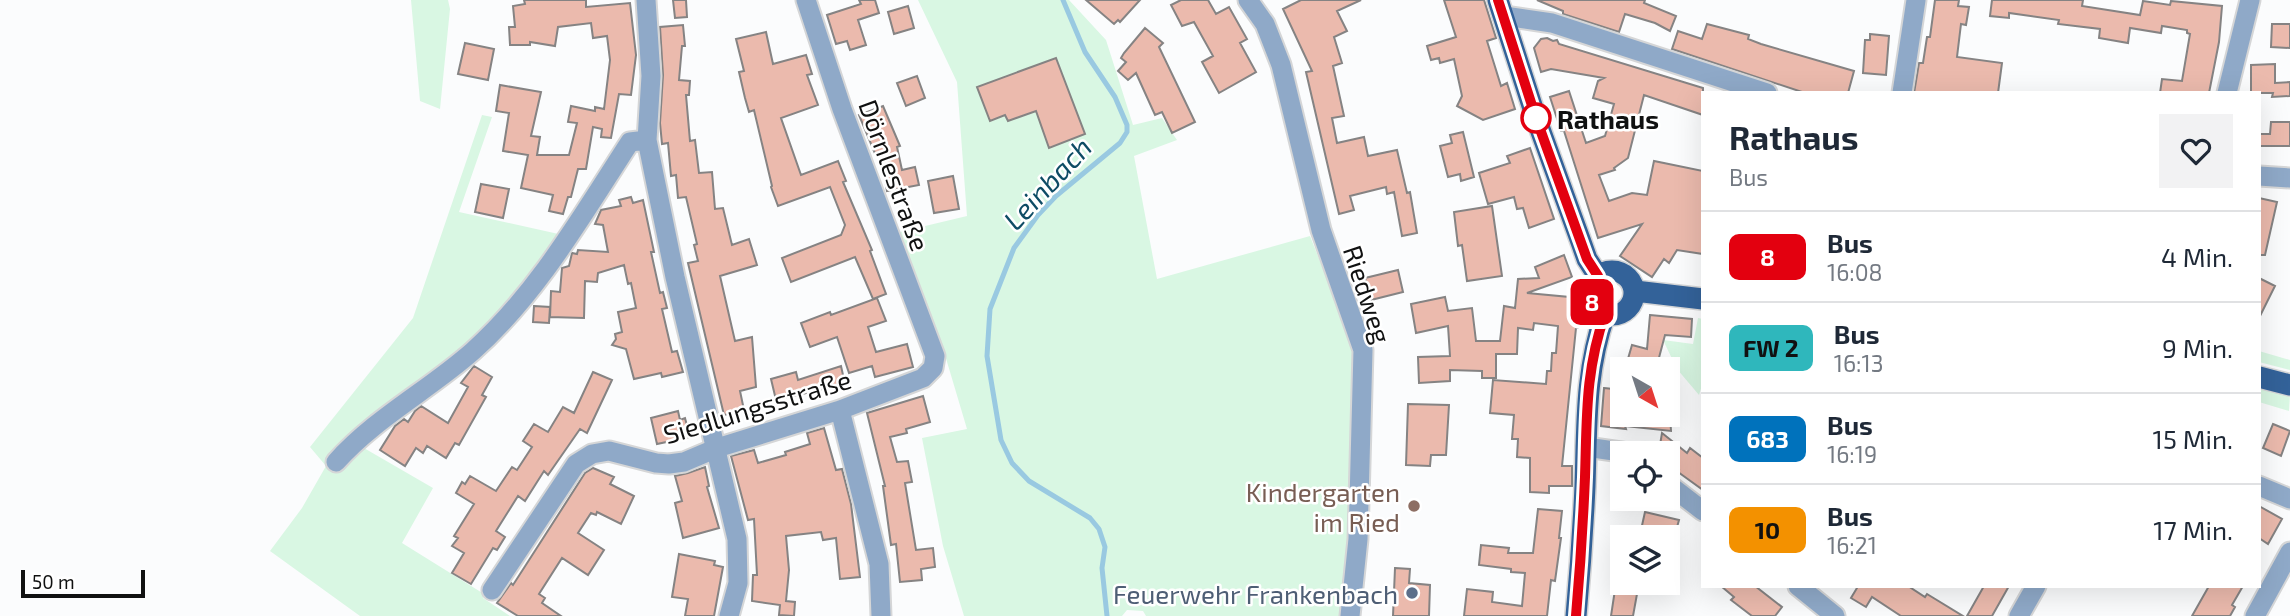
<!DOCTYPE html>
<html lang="de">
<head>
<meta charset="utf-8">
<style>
	body { margin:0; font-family:"Exo 2",sans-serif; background:#f2f2f3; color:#1f2937; height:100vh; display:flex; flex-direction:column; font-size:26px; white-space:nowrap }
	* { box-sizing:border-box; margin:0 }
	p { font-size:23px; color:#747a83 }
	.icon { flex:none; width:38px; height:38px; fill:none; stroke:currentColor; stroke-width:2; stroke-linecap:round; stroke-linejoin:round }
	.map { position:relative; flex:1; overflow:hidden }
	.details { position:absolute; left:1701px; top:91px; width:560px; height:497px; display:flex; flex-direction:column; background:#fff; border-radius:0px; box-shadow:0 7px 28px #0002 }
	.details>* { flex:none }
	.badge { padding:0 14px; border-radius:10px; font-size:24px; line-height:46px }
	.needle { width:46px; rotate:141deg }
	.tools { position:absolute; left:1610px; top:357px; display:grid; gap:14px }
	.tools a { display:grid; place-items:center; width:70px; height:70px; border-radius:0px; background:#fff; box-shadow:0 7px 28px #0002; font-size:35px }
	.scale { position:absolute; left:21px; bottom:18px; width:124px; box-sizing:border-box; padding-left:7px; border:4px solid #101111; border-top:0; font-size:19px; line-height:24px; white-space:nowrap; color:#101111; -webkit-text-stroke:5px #fff; paint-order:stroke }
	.map>.badge { position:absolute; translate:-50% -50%; box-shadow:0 0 0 4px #fff }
	.round { display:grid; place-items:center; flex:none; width:74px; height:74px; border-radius:0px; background:#f2f2f3 }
	.headline { display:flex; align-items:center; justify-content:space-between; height:119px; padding:0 28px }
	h1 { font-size:33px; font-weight:700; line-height:52px }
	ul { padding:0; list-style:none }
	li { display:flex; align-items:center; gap:21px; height:91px; padding:0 28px; border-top:2px solid #e0e1e3 }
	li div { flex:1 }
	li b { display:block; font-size:26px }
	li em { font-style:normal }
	li .badge { min-width:77px; font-weight:700; text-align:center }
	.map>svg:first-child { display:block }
</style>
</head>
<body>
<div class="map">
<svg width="2290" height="616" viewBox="0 0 2290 616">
	<rect width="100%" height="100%" fill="#fbfcfd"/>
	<path fill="#d9f7e3" d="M411 0H448L450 9 440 109 420 101Z
		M918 0H1069L1106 40 1133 125 1162 118 1177 140 1134 156 1157 279 1310 236 1355 349 1346 616H1146L1143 611 1127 610 1122 616H964L943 546 922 438 967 429 942 345 900 232 967 216 957 82Z
		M482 115 492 117 459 212 563 235 513 303 452 364 352 431 357 444 433 488 402 543 484 594 483 598 510 616H360L270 551 302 508 326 466 310 447 413 318Z
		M1698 318 1703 319V382L1699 395 1677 369 1663 340 1693 344Z
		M2259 351 2290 360V370L2259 362Z
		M2259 388 2290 395 2289 411 2259 402Z"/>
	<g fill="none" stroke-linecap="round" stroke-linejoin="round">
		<path stroke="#99c9e1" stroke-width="5" d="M1063 0 1085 52 1115 97 1127 125V132L1120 143 1056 196 1038 215 1014 248 990 309 987 356 1001 440 1012 463 1029 481 1090 518 1099 529 1105 547 1102 568 1107 616"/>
	</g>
	<path fill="#ebbaad" stroke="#858383" stroke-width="2" d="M524 0H586V7L630 3 636 55 631 95 619 94 611 138 601 137 602 129 593 127 586 169H578L571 197H568L563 214 549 211 553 195 521 188 528 155 503 151 509 113 496 111 500 85 541 92 531 136 540 137 537 155H569L577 123 568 122 571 106 595 111V107L604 109 610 60 607 36 593 38 591 23 558 27 555 46 530 42V45H510L509 27H515L513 6 525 4Z
		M673 0H686L687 17 675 18Z
		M859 0H875L879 13 858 20 866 45 850 50 847 41 836 44 827 15 861 4Z
		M1086 0H1140L1120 22 1118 20 1114 24Z
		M1181 0H1208L1216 14 1229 7 1247 39 1240 43 1256 72 1219 93 1202 62 1213 56 1194 22 1182 26 1171 5Z
		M1301 0H1361L1337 11 1347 31 1334 37 1342 63 1333 66 1344 116 1332 118 1337 143 1364 137 1368 156 1397 150 1407 193 1410 192 1417 233 1402 236 1394 192 1387 194 1386 187 1350 196 1354 210 1339 214 1306 72 1312 71 1283 9Z
		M1444 0H1484L1496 38 1487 41 1501 86 1507 83 1515 109 1483 120 1457 106 1462 96 1454 59 1440 63 1439 58 1431 60 1427 46 1456 37Z
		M1537 0H1645L1644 3 1676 16 1670 31 1655 23 1625 14 1619 32 1563 14V11Z
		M1935 0H1959L1958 6 1969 7 1966 25 1961 24 1957 57 2002 63 1998 93H1914L1919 63H1923L1927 37H1930Z
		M1992 0H2083L2082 6 2140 15 2143 1 2170 5 2171 1 2222 6 2219 42 2209 93H2160L2162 79 2182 81 2190 34 2187 33V30L2162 26 2161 33 2130 28 2128 43 2099 38 2100 29 2058 24 2059 20 2009 13V18L1990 16Z
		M908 6 914 28 894 34 888 12Z
		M1707 24 1749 35 1748 39 1761 44 1854 71 1848 93H1805L1672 49 1678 31 1702 39Z
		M2272 24H2290V48L2271 47Z
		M683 25 685 46H682L679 80 690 81 689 95H686L690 141 695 140 699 173 712 172 715 209 723 208 732 245 749 239 757 265 720 276 735 341 752 337 756 387 740 391 744 410 724 415 688 263 698 261 694 245 697 244 686 197 678 198 676 175 671 176 668 143 662 144 660 123 663 75 660 27Z
		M1145 28 1163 43 1159 47 1195 122 1172 133 1162 112 1155 115 1136 73 1128 80 1118 71 1126 62 1121 58 1124 53Z
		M766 32 773 64 806 55 812 74 807 75 818 105 781 118 801 175 838 161 846 181 843 182 872 250 870 251 886 294 873 299 855 257 791 282 782 258 841 235 845 225 830 187 778 206 771 187 772 186 754 110 749 112 745 98 739 72 744 71 736 39Z
		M1870 34 1889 36 1886 75 1863 73 1865 40H1870Z
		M1547 38 1553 41 1557 40 1559 44 1703 88V115L1644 95 1628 158 1614 168 1615 170 1599 175 1609 201 1632 193 1647 195 1654 161 1703 171V254L1677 250 1669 263 1664 259 1652 277 1620 256 1642 224 1598 238 1564 131H1561L1550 97 1569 91 1586 143 1605 136 1614 104 1593 98 1598 81 1604 78 1551 69 1541 72 1534 48 1541 39Z
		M465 43 494 49 488 80 458 74Z
		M1056 58 1085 134 1049 148 1036 111 1008 121 1005 115 990 121 977 87Z
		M2275 64V83L2290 82V96L2272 97 2273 93H2251V65Z
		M917 76 925 98 906 106 897 83Z
		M883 106 900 146 897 147 902 170 915 167 919 185 887 191 880 154 876 156 859 115Z
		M2271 122H2290V146H2259V134H2270Z
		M1463 132 1474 177 1461 181 1460 174 1448 177 1440 146 1452 143 1450 135Z
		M1530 148 1554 219 1529 228 1523 208 1517 209 1514 197 1488 204 1479 173 1510 163 1507 156Z
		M953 176 959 209 934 213 928 181Z
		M481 184 509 189 503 218 475 212Z
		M631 197 633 203 643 200 654 252H651L660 293 663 292 667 308 662 309 672 352 677 351 683 372 662 377 661 373 634 379 626 349 612 345 616 339 615 334 622 332 618 312 636 308 631 283 628 284 624 265 598 273 597 282 585 281 584 318 550 317 551 291 560 292 562 268 569 266 572 253 577 254 578 250 608 252 603 225 595 224 601 210 621 206 619 200Z
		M2259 198 2277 202 2265 255H2259Z
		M1492 206 1502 276 1467 281 1462 245 1458 246 1454 212Z
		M1564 255 1572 277 1527 293 1580 298 1578 328H1576L1562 466H1572V486H1549V493L1530 492V458L1517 457 1518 439H1512L1514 415 1490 413 1493 380 1546 384 1547 371H1551L1552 353H1556L1558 326 1534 323 1533 330 1518 328 1517 354H1496V378H1482V371L1450 370V381L1419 383 1418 357 1450 356 1448 326 1416 333 1411 304 1445 297 1448 311 1472 308 1476 341H1500L1504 306 1515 308 1518 279 1539 278 1535 267Z
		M1398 270 1403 292 1371 300 1365 278Z
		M2259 278 2275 286 2259 318Z
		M877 298 886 321 868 327 876 352 907 344 913 367 875 377 872 366 849 373 837 337 810 347 801 323 830 312 831 315Z
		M534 306 550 307 549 323 533 322Z
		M1650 315 1692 319 1691 337 1665 335 1656 369H1625L1632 345 1647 349Z
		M474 366 492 377 482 395 486 397 459 445 455 443 446 458 427 446 423 453 416 448 405 466 380 450 395 426 404 419 408 422 415 411 421 406 448 423 468 387 461 383Z
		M841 366 845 384 776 400 771 379 796 372 798 380Z
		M593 372 612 380 587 433 580 429 548 475 544 471 525 501 518 496 496 531 505 537 497 550 493 548 471 584 452 573 464 553 452 546 458 538 454 536 474 504 456 493 462 482 465 484 470 476 496 491 512 467 517 470 532 447 523 441 534 424 548 432 563 407 574 413Z
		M1604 388 1622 390V415H1670L1671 431 1625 426 1626 429 1601 426Z
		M923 396 930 422 906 429 907 433 890 437 897 462 908 461 912 482 905 483 916 550 933 548 935 567 921 569 922 580 900 582 896 544 891 545 883 486H885L867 413Z
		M1408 404 1449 405 1446 455H1431L1430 466 1406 465Z
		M678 411 680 420 685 418 690 437 657 444 651 418Z
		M2273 424 2290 431 2281 456 2263 448Z
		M824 428 836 470 842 469 851 504 860 577 840 579 836 538 823 540 821 532 786 536 789 570 786 601 795 602 794 616 779 615 780 605 752 601 753 575H757L754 519 748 520 731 456 754 450 758 463 786 455 785 452 810 444 807 433Z
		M1662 433 1687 453 1690 448 1703 458V490L1678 472 1679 470 1668 461 1674 453 1659 451Z
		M705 467 709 486 707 487 719 528 683 538 675 503 682 501 675 476 688 473Z
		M593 468 614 477 610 484 634 496 621 524 597 512 596 515 591 513 578 533 604 550 588 575 562 558 539 594 545 598 542 603 561 616H518L497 603 511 583 513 585 585 473Z
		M2259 506 2282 519 2268 544 2259 538Z
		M1538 509 1562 511 1559 538H1561L1555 581 1551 580 1547 616H1464L1467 589 1493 592 1492 602 1522 606 1525 573 1511 572V569L1479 565 1481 545 1509 548 1508 553H1533Z
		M1645 512 1679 520 1674 538 1641 530Z
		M679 554 715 561 714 565 723 567 714 616H685L688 599 672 597Z
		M1395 568 1410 569 1409 583 1430 585 1429 616H1393Z
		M1616 583H1639L1633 616H1611Z
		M1721 586H1755L1782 607 1775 616H1752L1731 600 1734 597Z
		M1855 586H1908L1925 597 1927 594 1963 616H1901L1872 597 1866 607 1851 598 1857 588Z
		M1984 586H2009L1992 616H1967Z
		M2209 586H2243L2232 605 2235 607 2230 616H2192Z"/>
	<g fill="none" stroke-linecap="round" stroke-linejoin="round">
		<defs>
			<path id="minor" d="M646 0 651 76 647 140 675 277 737 539 738 583 729 616
				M1248 0 1265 24 1281 65 1321 230 1363 350 1358 539 1350 616
				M1504 16 1552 23 1767 93
				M1902 93 1916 0
				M2227 93 2250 0
				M2259 176 2290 178
				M840 410 879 564 881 616
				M1586 447 1628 453
				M336 462C375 418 429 390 473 351 538 293 583 214 630 142L647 140
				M1668 484 1703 511
				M2259 486 2290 499
				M1798 586 1835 616
				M492 590 576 464 592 454 609 451 656 463 669 464 684 462 717 448 840 410 923 378 933 368 935 356 842 109 806 0
				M2019 616 2036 586
				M2255 616 2290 552"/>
			<path id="major" d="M1498 0 1536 118 1581 242 1587 259 1598 276
				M1590 293a22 22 0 1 1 44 0a22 22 0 1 1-44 0Z
				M1635 291 1703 299
				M2259 377 2290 385
				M1576 616C1580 573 1583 530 1585 486 1587 425 1585 372 1605 314"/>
		</defs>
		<use href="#minor" stroke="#d5d6d7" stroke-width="23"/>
		<use href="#major" stroke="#d5d6d7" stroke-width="24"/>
		<use href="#minor" stroke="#8fa9c8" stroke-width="19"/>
		<use href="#major" stroke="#336299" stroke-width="21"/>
	</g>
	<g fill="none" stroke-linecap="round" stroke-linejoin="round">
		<defs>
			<path id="line" d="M1498 0 1536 118 1587 259 1598 276C1585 289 1589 305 1605 314 1585 371 1587 418 1585 477 1583 524 1580 570 1576 616"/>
		</defs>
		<use href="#line" stroke="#fff" stroke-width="16"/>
		<use href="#line" stroke="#e3000f" stroke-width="10"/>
	</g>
	<circle fill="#fff" stroke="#e3000f" stroke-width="3.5" cx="1536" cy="118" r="14"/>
	<circle fill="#8d6e63" stroke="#fff" stroke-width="2.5" cx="1414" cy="506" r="7"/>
	<circle fill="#5c6f8a" stroke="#fff" stroke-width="2.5" cx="1412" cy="593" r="7"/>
	<g text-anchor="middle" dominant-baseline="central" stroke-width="5" stroke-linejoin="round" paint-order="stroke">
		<g font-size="26" font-weight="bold" fill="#101111" stroke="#fff" text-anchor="start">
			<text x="1557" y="118">Rathaus</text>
		</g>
		<g font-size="26" fill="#101111" stroke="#fff">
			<text transform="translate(895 175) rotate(70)">Dörnlestraße</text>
			<text transform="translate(1368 294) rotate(72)">Riedweg</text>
			<text transform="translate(757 406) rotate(-17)">Siedlungsstraße</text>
		</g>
		<g font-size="26" fill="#785e54" stroke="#fff" text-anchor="end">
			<text x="1400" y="491">Kindergarten<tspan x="1400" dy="30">im Ried</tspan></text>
		</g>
		<g font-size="26" fill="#4e5e75" stroke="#fff" text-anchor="end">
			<text x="1398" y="593">Feuerwehr Frankenbach</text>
		</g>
		<g font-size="28" font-style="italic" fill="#0e4c65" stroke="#fff">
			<text transform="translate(1047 183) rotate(-47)">Leinbach</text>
		</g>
	</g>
</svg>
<div class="tools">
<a><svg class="needle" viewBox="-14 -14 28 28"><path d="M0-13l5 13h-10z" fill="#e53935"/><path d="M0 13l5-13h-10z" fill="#747a83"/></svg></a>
<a><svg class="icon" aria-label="locate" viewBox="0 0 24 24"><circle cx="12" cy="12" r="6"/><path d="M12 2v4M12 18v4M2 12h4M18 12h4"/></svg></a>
<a><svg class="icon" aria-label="layers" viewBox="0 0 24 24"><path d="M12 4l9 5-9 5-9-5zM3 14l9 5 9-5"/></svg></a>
</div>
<div class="scale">50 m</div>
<b class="badge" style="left:1592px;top:302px;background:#e3000f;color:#fff">8</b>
<section class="details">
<div class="headline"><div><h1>Rathaus</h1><p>Bus</p></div><a class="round"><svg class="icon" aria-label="heart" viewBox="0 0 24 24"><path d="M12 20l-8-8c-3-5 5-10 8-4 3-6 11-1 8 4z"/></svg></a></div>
<ul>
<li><span class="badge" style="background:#e3000f;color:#fff">8</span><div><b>Bus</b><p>16:08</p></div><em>4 Min.</em></li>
<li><span class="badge" style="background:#2fb7bc;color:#111">FW 2</span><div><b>Bus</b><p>16:13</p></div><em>9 Min.</em></li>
<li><span class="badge" style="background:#0072bc;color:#fff">683</span><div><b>Bus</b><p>16:19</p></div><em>15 Min.</em></li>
<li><span class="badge" style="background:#f39100;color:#111">10</span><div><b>Bus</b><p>16:21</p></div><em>17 Min.</em></li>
</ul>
</section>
</div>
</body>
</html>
